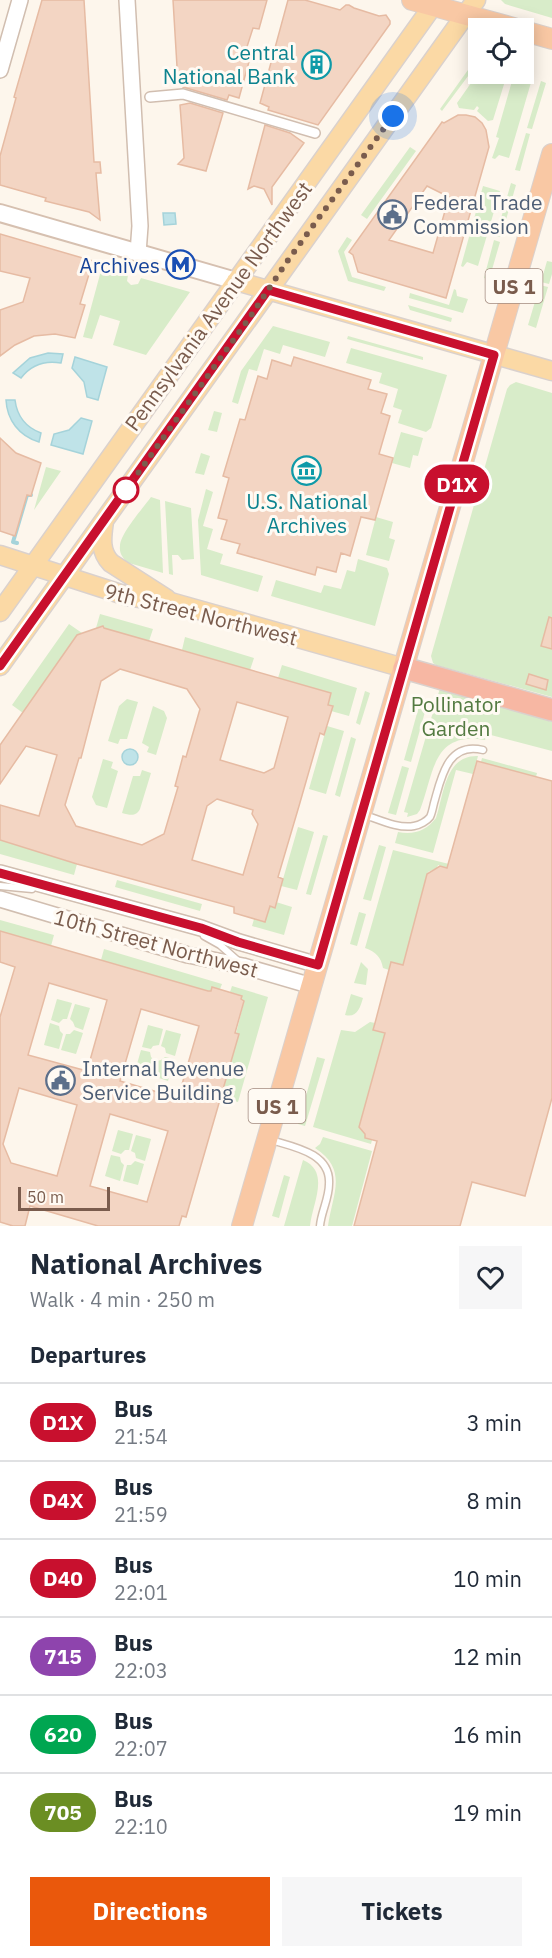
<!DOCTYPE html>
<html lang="en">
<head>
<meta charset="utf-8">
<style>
	body { margin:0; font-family:"IBM Plex Sans",sans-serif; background:#f6f6f7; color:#1f2937; height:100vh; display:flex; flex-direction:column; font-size:22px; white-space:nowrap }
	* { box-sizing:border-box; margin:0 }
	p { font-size:20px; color:#747a83 }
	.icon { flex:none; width:33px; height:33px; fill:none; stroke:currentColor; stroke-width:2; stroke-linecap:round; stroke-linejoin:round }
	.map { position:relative; height:1226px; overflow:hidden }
	.sheet { display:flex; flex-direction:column; background:#fff; flex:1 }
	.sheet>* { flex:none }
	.badge { padding:0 12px; border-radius:20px; font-size:21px; line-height:39px }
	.tools { position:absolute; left:468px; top:18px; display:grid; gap:12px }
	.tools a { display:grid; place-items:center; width:66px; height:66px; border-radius:0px; background:#fff; box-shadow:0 3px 15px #0003; font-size:30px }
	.scale { position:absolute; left:18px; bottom:15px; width:92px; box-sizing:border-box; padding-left:6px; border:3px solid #7a5c4d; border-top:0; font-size:16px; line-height:21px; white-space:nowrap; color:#7a5c4d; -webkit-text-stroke:4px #fffaf3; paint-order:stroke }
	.you { position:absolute; width:30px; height:30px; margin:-15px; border:4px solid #fff; border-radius:50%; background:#1a73e8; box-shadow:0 0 0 9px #1a73e833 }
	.map>.badge { position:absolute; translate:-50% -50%; box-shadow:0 0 0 3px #fff }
	h2 { padding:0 30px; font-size:22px; line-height:54px }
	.round { display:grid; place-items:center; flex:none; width:63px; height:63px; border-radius:0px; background:#f6f6f7 }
	.headline { display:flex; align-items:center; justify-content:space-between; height:102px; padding:0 30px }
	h1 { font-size:28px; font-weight:700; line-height:45px }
	.action { display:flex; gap:12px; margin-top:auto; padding:12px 30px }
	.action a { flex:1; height:69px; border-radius:0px; background:#ea580c; color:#fff; font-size:24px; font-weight:700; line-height:69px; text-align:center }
	.action a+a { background:#f6f6f7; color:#1f2937 }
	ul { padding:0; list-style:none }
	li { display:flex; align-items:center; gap:18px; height:78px; padding:0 30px; border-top:2px solid #e0e1e3 }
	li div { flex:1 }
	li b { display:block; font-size:22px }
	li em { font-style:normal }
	li .badge { min-width:66px; font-weight:700; text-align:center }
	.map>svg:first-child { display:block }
</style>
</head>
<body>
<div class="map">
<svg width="552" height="1226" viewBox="0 0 552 1226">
	<rect width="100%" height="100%" fill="#fdf6ec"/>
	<path fill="#d8ecc9" d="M501 0H552V18L505 4Z
		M473 63 477 64 442 111 440 109Z
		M478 73 505 81 493 120 488 121 477 111 479 108 477 106 474 110 459 108 457 103Z
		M514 74 532 79 509 158 499 155 495 159 492 158 499 138 496 137Z
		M541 81 546 83 532 129 527 128Z
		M526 133 530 134 520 171 515 170Z
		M410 147 416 151 367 219 361 215Z
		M511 183 516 185 501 237 496 236Z
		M483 186 500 191 478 266 467 262 463 267 461 266Z
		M347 237 352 240 344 252 352 277 386 287 384 291 348 281 338 251Z
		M494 240 500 242 489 280 484 278Z
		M547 261 552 262V274L549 284 541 282Z
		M102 267 128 275 127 281 131 285 138 284 141 278 190 292 146 355 113 345 120 321 100 315 92 339 83 337Z
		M540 285 548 287 536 328 528 325Z
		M454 289 456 290 457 296 468 299 463 313 409 298 410 293 449 305Z
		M408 305 452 318 451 322 410 310Z
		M273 326 330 342 325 357 283 345 280 354 264 349 257 371 249 369 238 404 232 402 241 371Z
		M348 336 423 357V360L347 339Z
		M351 348 447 375 431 428 426 432 398 423 402 410 393 407 398 389 379 383 382 373 346 363Z
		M516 382 552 393V697L436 665 433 663 431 656 507 389 510 385Z
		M214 411 222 413 217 432 208 430Z
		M401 432 423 438 418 456 413 455 410 468 392 463Z
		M201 453 210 456 204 475 195 473Z
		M46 467 61 471 34 510Z
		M206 489 213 492 203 526 213 529 207 549 223 554 220 564 263 576 258 592 201 575 198 520Z
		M151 497 160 500 163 573 129 563C123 559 119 553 120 546 120 534 143 508 151 497Z
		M165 501 191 508 194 559 182 560 178 555H172L173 575 169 574Z
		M376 517 393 522 389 538 395 540 389 561 366 555Z
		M358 559 387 568 389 574 375 626 271 596 276 580 321 593 324 585 341 589 347 570 355 572Z
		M100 614 153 629 149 641 104 628 103 626 96 628Z
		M69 624 82 633 77 635 23 713 12 705Z
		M185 637 254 658 250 670 182 650Z
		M282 665 357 688 349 716 331 711 333 706 328 705 331 693 278 678Z
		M440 688 552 722V751L487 734 485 740C432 731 434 774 420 810L417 814 407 817 408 813 404 812Z
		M365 691 370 693 360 725 356 723Z
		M127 699 138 702 127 739H120L118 744 108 741 119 706Z
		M421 699 428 701 411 762 404 760Z
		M153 706 164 711 167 718 156 755 147 752 149 747 142 743Z
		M327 726 344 731 326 794 309 789Z
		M351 737 356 739 340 797 335 795Z
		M478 756 473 774 456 770 433 853 395 843 398 832C414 835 426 831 436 818 444 794 445 755 478 756Z
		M482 758 537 773 536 777 481 762Z
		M103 759 113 762 111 768 118 771 107 808 96 805 92 797Z
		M402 766 409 768 396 815 388 813Z
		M142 770 151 773 140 809C136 817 130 815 122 813L133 776H140Z
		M298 827 314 832 297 890 281 886Z
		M323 835 328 836 311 895 306 894Z
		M0 840 77 864 74 875 0 854Z
		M379 845 386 847 371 901 363 899Z
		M393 850 453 865 452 870 438 865 437 868 428 872 403 965 389 970 383 968C381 957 376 952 365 948Z
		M117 880 202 904 200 911 115 887Z
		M276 902 292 907 284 935 252 926 254 919 265 922 270 906 275 907Z
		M359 912 366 914 357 946 350 944Z
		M0 920 54 935 51 946 0 931Z
		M104 949 222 984 220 989 212 987 211 991H208L101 960Z
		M361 962 368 969 366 985 354 983Z
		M232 986 268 997 238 1102 220 1097 244 1002 241 999 242 996 230 992Z
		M351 994 363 998C360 1008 357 1018 345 1015Z
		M57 999 72 1003 67 1019H63L59 1023 51 1020Z
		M75 1004 90 1008 83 1030 75 1027 73 1022 70 1019Z
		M370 1022 375 1023 373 1030 385 1033 365 1134V1138L372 1140 371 1144 313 1127 341 1030 355 1032Z
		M50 1023 59 1026 60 1031 63 1034 59 1049 44 1045Z
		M148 1025 163 1029 159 1045 153 1046 151 1049 142 1047Z
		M74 1030 83 1033 76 1054 61 1050 66 1034H70Z
		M166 1030 181 1034 175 1056 166 1053 165 1048 161 1046Z
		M141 1050 150 1052 151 1057 154 1060 150 1076 135 1071Z
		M165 1057 174 1059 168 1081 153 1076 157 1061 161 1060Z
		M317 1057 325 1059 305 1126 298 1124Z
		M118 1130 133 1134 129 1150H125L121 1154 112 1151Z
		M136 1135 151 1139 145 1161 136 1158 135 1153 131 1151Z
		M323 1137 372 1151 352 1226H328C332 1195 349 1170 315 1148L320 1144Z
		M111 1155 120 1157 121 1162 124 1165 120 1181 105 1176Z
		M303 1160C331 1172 312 1204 310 1226H284Z
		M135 1161 144 1164 138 1185 123 1181 127 1165H131Z
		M284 1175 290 1177 279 1218 272 1216Z"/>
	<path fill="#bfe3e8" stroke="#a5d3da" stroke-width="1.5" d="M163 213H175L176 224 164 225Z
		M48 353 63 354 61 363C44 360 31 365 21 378L13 373 30 358Z
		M75 357 107 367 98 400 87 397 84 382 72 368Z
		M6 400H15C17 416 25 427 41 433L39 442C19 436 7 420 6 400Z
		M81 418 92 421 83 454 51 445 54 434 69 430Z
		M122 757a8 8 0 1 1 16 0a8 8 0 1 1-16 0Z"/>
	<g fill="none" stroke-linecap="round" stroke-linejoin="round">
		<path stroke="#a5d3da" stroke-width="4" d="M17 543 13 542 27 495H31"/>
	</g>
	<path fill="#f3d5c3" stroke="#e6bba3" stroke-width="1.5" fill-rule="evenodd" d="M42 0H84L94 162H100L101 173H96L100 220 89 212 45 201 46 198 0 185V156L16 98 14 97Z
		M173 0H267L259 29 253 28 244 56 250 58 239 98 229 95 227 100 183 87 178 83Z
		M288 0H305L340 10 346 5H349L354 8 379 16 386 15 390 21V24L318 125 268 110 269 107 260 103Z
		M190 103 223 113 206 171 178 164 184 158 180 105Z
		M458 115H466L475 117 482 123 486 130 489 147 446 298 358 272 353 255 349 252 442 122 444 123ZM427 186 449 197 433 253 389 240Z
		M265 125 290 133 304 143 272 187V205L264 189 254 186 248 189Z
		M0 234 93 261 80 304 85 305 75 338 55 334 34 336 15 345 0 356V310L23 302 30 278 0 271Z
		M294 357 371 380 368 389 387 394 381 413 390 416 379 454 393 458 375 520 361 517 350 556 341 553 336 572 317 567 315 575 237 553 240 544 221 539 227 520 218 518 229 478 223 476 240 419 245 420 258 376 267 379 272 360 291 366Z
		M0 438 16 453 41 463 31 496 27 495 15 536 0 531Z
		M549 617 552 618V649L541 646Z
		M103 626 104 628 331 693 328 705 333 706 324 735 320 733 299 806 278 877 283 879 275 908 270 906 265 922 234 913V907L77 864 0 840V805L39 816 57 755 26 746 0 784V745L77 635ZM120 669 187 689 200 709 186 757 183 756 175 786 178 787 164 834 142 845 76 826 65 805 79 758H81L101 681ZM237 702 288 717 274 768 264 773 220 760ZM217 799 253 810 252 814 258 824 243 875 192 860 207 806Z
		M529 674 548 680 546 690 526 684Z
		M477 761 552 781V1098L525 1196 472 1182 460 1226H354L377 1141 365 1138V1134L359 1127 385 1033 373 1030 375 1023 391 962 403 965 427 874 440 866 447 868Z
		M0 931 208 991H211L212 987 242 996 241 999 244 1001 235 1033 239 1034 186 1217 182 1216 179 1226H98L30 1206 25 1226H13L0 1222V1017L15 967 0 962ZM49 983 107 1000 87 1071 28 1055ZM141 1009 199 1026 178 1098 120 1081ZM19 1088 77 1105 57 1176 11 1163 3 1144ZM110 1114 168 1131 147 1202 90 1186Z"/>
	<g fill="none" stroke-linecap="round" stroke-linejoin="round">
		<defs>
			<path id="service" d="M365 815C380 820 399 829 414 826 420 825 427 821 430 817 432 813 433 807 434 803 441 779 447 741 483 750
				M0 886 32 889
				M204 936 220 945 237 960
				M271 1140C294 1147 331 1153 329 1184 329 1199 321 1212 320 1226"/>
			<path id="pedestrian" d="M150 97 183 94 315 133"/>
			<path id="tertiary" d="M127 0 140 226 138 253
				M0 70 20 0
				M0 873 201 928 239 942 318 965
				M0 899 188 955 243 966 312 986"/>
			<path id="secondary" d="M0 213 236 281"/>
			<path id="primary" d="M236 281 552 371
				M104 521C102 536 99 551 111 563L167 599
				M0 555 127 596 174 603 404 668
				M0 612 437 0
				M0 666 476 0"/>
			<path id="trunk" d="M412 0 514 28
				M524 31 552 39
				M242 1226 552 154"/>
			<path id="motorway" d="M404 668 552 710"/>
		</defs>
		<use href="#service" stroke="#d1beb0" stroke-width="9"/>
		<use href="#pedestrian" stroke="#d1beb0" stroke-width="12"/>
		<use href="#tertiary" stroke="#d1beb0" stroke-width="18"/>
		<use href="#secondary" stroke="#d6c0b0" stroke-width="20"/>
		<use href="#primary" stroke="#dad1cd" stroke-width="21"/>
		<use href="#trunk" stroke="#dad1cd" stroke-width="22"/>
		<use href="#motorway" stroke="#dad1cd" stroke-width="24"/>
		<use href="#service" stroke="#fff" stroke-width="6"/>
		<use href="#pedestrian" stroke="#fff" stroke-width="9"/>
		<use href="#tertiary" stroke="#fff" stroke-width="15"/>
		<use href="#secondary" stroke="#fff" stroke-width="16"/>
		<use href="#primary" stroke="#fbd9a5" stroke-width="18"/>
		<use href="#trunk" stroke="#f9c8a4" stroke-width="20"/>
		<use href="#motorway" stroke="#f7b7a3" stroke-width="21"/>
	</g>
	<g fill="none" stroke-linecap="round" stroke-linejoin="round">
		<defs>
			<path id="line" d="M0 666 268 290 494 355 318 965 238 942 201 928 0 873"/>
		</defs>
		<use href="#line" stroke="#fff" stroke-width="14"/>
		<use href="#line" stroke="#c8102e" stroke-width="9"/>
		<path stroke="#7a5c4d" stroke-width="6" stroke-dasharray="0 10.8" d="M126 490 250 317 286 263 393 116"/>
	</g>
	<defs>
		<symbol id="building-ring" viewBox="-11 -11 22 22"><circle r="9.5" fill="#fffaf3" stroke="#0f9aa8" stroke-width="1.5"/><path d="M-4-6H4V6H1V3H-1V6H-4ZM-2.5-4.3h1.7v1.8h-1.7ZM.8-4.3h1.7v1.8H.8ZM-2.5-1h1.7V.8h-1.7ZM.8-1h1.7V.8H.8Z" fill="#0f9aa8"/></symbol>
		<symbol id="civic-ring" viewBox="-11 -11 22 22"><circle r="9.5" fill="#fffaf3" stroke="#5c6f8a" stroke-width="1.5"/><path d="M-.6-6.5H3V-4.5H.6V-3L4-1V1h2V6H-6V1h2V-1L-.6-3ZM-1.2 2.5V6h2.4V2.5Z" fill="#5c6f8a"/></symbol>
		<symbol id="metro-ring" viewBox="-11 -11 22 22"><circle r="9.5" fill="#fffaf3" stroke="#1a4fb4" stroke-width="1.5"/><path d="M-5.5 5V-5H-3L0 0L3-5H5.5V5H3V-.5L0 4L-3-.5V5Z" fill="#1a4fb4"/></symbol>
		<symbol id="museum-ring" viewBox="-11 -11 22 22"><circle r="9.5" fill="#fffaf3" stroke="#0f9aa8" stroke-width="1.5"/><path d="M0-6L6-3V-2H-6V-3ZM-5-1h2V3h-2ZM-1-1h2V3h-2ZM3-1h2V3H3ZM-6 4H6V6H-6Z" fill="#0f9aa8"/></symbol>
	</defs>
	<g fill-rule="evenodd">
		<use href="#building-ring" x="300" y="48" width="33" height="33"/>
		<use href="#civic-ring" x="376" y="198" width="33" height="33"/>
		<use href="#metro-ring" x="164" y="248" width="33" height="33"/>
		<use href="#museum-ring" x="290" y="454" width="33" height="33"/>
		<use href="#civic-ring" x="44" y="1064" width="33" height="33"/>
	</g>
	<circle fill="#fff" stroke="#c8102e" stroke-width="3" cx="126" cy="490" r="12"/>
	<g text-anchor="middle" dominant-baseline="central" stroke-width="6" stroke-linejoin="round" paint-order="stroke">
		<g fill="#fffaf3" stroke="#a28b7f" stroke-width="1.5">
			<rect x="485.5" y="269" width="57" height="34" rx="4.5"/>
			<rect x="248.5" y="1089" width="57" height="34" rx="4.5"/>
		</g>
		<g font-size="20" font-weight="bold" fill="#7a5c4d">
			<text x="514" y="286">US 1</text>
			<text x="277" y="1106">US 1</text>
		</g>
		<g font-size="21" fill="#0d838f" stroke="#fffaf3" text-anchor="end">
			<text x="295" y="52">Central<tspan x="295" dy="24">National Bank</tspan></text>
			<text x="307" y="501" text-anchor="middle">U.S. National<tspan x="307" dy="24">Archives</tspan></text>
		</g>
		<g font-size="21" fill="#4e5e75" stroke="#fffaf3" text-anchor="start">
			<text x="413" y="202">Federal Trade<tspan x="413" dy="24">Commission</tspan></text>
			<text x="82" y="1068">Internal Revenue<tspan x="82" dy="24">Service Building</tspan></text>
		</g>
		<g font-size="21" fill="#164399" stroke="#fffaf3" text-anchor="end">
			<text x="160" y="265">Archives</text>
		</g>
		<g font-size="21" fill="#7a5c4d" stroke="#fffaf3">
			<text transform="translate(218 306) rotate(-54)">Pennsylvania Avenue Northwest</text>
			<text transform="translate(201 614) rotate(14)">9th Street Northwest</text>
			<text transform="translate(156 943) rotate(15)">10th Street Northwest</text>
		</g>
		<g font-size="21" fill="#537a41" stroke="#fffaf3">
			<text x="456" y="704">Pollinator<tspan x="456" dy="24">Garden</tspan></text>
		</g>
	</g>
</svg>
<div class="tools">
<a><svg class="icon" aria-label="locate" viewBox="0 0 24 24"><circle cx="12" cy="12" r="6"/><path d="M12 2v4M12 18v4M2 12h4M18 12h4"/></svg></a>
</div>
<div class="scale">50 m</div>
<div class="you" style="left:393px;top:116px"></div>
<b class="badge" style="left:457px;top:484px;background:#c8102e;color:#fff">D1X</b>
</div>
<section class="sheet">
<div class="headline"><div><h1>National Archives</h1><p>Walk · 4 min · 250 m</p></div><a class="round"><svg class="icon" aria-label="heart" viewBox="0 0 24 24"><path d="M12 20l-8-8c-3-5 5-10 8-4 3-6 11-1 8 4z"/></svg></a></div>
<h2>Departures</h2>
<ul>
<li><span class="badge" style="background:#c8102e;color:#fff">D1X</span><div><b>Bus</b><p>21:54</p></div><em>3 min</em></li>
<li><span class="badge" style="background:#c8102e;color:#fff">D4X</span><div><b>Bus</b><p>21:59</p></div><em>8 min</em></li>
<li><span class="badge" style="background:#c8102e;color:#fff">D40</span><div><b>Bus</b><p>22:01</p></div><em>10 min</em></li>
<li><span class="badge" style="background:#8e44ad;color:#fff">715</span><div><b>Bus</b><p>22:03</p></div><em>12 min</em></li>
<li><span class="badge" style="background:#00a651;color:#fff">620</span><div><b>Bus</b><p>22:07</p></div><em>16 min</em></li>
<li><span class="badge" style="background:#6b8e23;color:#fff">705</span><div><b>Bus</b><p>22:10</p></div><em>19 min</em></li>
</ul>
<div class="action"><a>Directions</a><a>Tickets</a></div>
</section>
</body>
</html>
